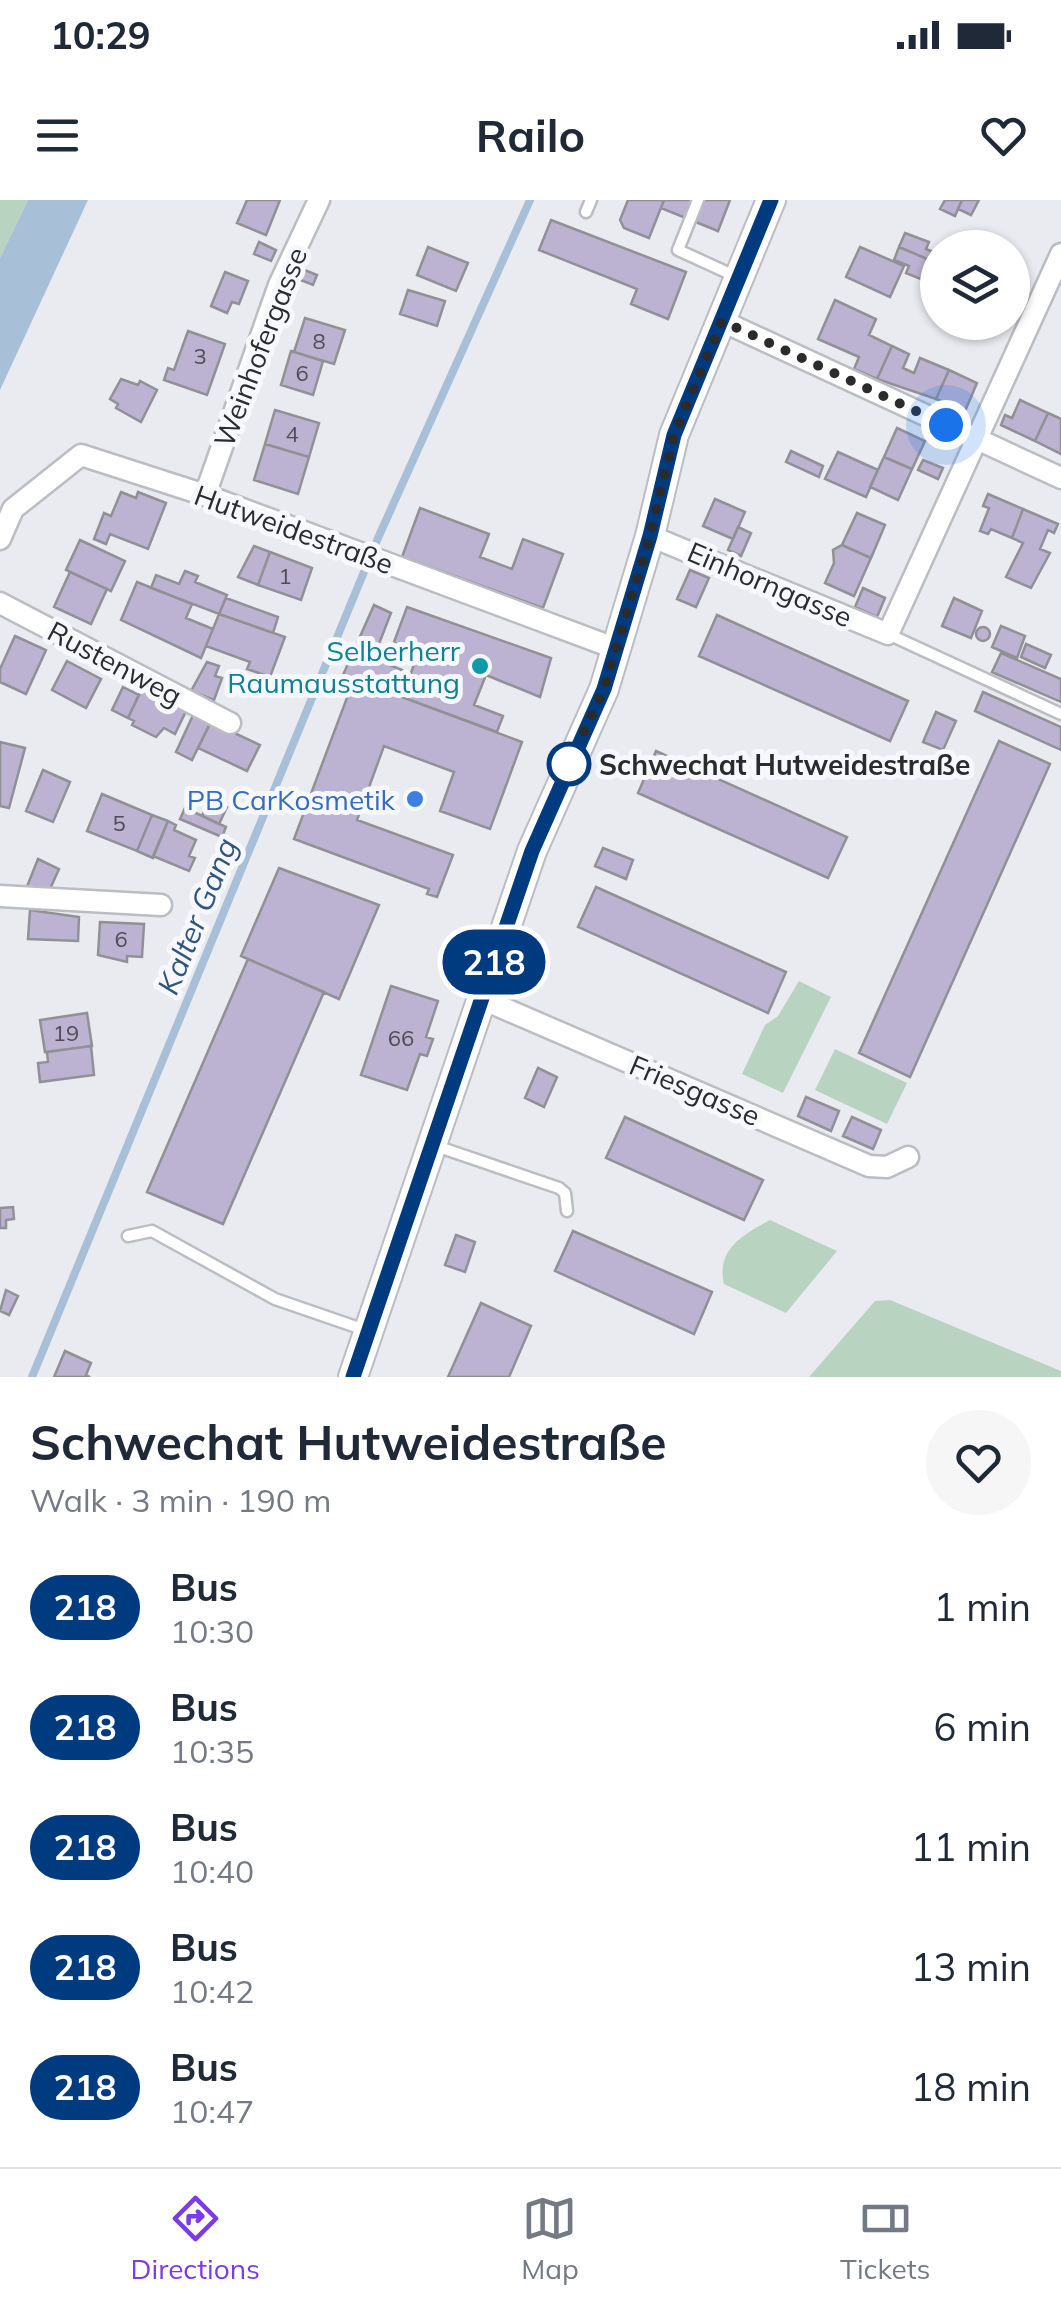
<!DOCTYPE html>
<html lang="en">
<head>
<meta charset="utf-8">
<style>
	body { margin:0; font-family:Mulish,sans-serif; background:#f6f6f7; color:#1f2937; height:100vh; display:flex; flex-direction:column; font-size:38px; white-space:nowrap }
	* { box-sizing:border-box; margin:0 }
	p { font-size:32px; color:#747a83 }
	.icon { flex:none; width:55px; height:55px; fill:none; stroke:currentColor; stroke-width:2; stroke-linecap:round; stroke-linejoin:round }
	.map { position:relative; height:1177px; overflow:hidden }
	.panel { display:flex; flex-direction:column; background:#fff; flex:1 }
	.panel>* { flex:none }
	.badge { padding:0 20px; border-radius:32px; font-size:35px; line-height:65px }
	.controls { position:absolute; left:920px; top:30px; display:grid; gap:20px }
	.controls a { display:grid; place-items:center; width:110px; height:110px; border-radius:50%; background:#fff; box-shadow:0 2px 8px #0004; font-size:50px }
	.you { position:absolute; width:50px; height:50px; margin:-25px; border:8px solid #fff; border-radius:50%; background:#1a73e8; box-shadow:0 0 0 15px #1a73e833 }
	.map>.badge { position:absolute; translate:-50% -50%; box-shadow:0 0 0 5px #fff }
	.round { display:grid; place-items:center; flex:none; width:105px; height:105px; border-radius:52px; background:#f6f6f7 }
	.summary { display:flex; align-items:center; justify-content:space-between; height:170px; padding:0 30px }
	h1 { font-size:48px; font-weight:700; line-height:75px }
	ul { padding:0; list-style:none }
	li { display:flex; align-items:center; gap:30px; height:120px; padding:0 30px }
	li div { flex:1 }
	li b { display:block; font-size:38px }
	li em { font-style:normal }
	li .badge { min-width:110px; font-weight:700; text-align:center }
	.status { display:flex; justify-content:space-between; align-items:center; height:70px; padding:0 50px; background:#fff; direction:ltr }
	.status svg { height:28px; fill:currentColor }
	header { display:flex; justify-content:space-between; align-items:center; height:130px; padding:0 30px; background:#fff; font-size:45px; font-weight:700 }
	.tabs { display:flex; justify-content:space-around; align-items:center; height:140px; border-top:2px solid #e0e1e3; background:#fff; font-size:28px; color:#747a83 }
	.tabs a { display:grid; justify-items:center; gap:5px }
	.tabs .on { color:#7c3aed }
	.map>svg:first-child { display:block }
</style>
</head>
<body>
<div class="status"><b>10:29</b><svg viewBox="0 0 49 12"><path d="M0 12V9h3v3zM5 12V6h3v6zM10 12V3h3v9zM15 12V0h3v12zM26 1h20v11H26zM47 4h2v5h-2z"/></svg></div>
<header><svg class="icon" aria-label="menu" viewBox="0 0 24 24"><path d="M4 6h16M4 12h16M4 18h16"/></svg>Railo<svg class="icon" aria-label="heart" viewBox="0 0 24 24"><path d="M12 20l-8-8c-3-5 5-10 8-4 3-6 11-1 8 4z"/></svg></header>
<div class="map">
<svg width="1061" height="1177" viewBox="0 0 1061 1177">
	<rect width="100%" height="100%" fill="#eaebf0"/>
	<path fill="#b9d3c1" d="M0 0H28L0 58Z
		M799 781 831 797 783 893 742 874 765 825 778 816Z
		M835 849 907 883 887 924 815 890Z
		M770 1020 837 1051 786 1113 724 1084C716 1049 743 1035 770 1020Z
		M890 1100 1061 1171V1177H809L875 1101Z"/>
	<path fill="#a8bfd8" d="M28 0H88L0 190V58Z"/>
	<g fill="none" stroke-linecap="round" stroke-linejoin="round">
		<path stroke="#a8bfd8" stroke-width="8" d="M32 1177 378 338 530 0"/>
	</g>
	<path fill="#bbb3d1" stroke="#919095" stroke-width="2.5" d="M247 0H280L266 35 237 23Z
		M628 0H664L649 38 624 28 620 20Z
		M664 0H730L718 31 661 8Z
		M945 0H962L955 16 940 9Z
		M962 0H979L971 15 958 9Z
		M551 20 686 72 668 119 631 104 637 89 539 50Z
		M905 33 929 42 926 49 936 53 932 61 899 47Z
		M259 42 276 50 271 61 254 54Z
		M428 47 468 63 456 91 417 75Z
		M860 47 904 66 890 97 846 77Z
		M899 47 932 61 923 80 906 73 909 66 894 60Z
		M930 65 938 68V86L923 80Z
		M302 69 317 75 313 85 298 79Z
		M1012 69 1026 74 1018 95 1012 93Z
		M225 72 248 81 239 104 232 102 227 113 211 106Z
		M408 90 445 101 437 126 400 114Z
		M1012 97 1033 106 1024 123 1012 118Z
		M835 100 876 119 869 135 892 146 877 179 854 169 859 157 818 139Z
		M305 118 345 130 334 164 294 152Z
		M188 131 225 144 207 195 164 180 168 168 174 170Z
		M892 146 909 154 903 168 914 173 920 158 949 170 936 199 877 179Z
		M291 151 323 161 313 195 281 185Z
		M949 170 977 183 965 211 936 199Z
		M121 179 138 185 140 181 157 190 141 222 116 208 118 204 110 199Z
		M1020 200 1048 213 1035 241 1001 225 1005 215 1012 218Z
		M275 210 319 223 309 257 265 244Z
		M1048 213 1061 219V254L1035 241Z
		M897 228 925 241 912 269 884 257Z
		M265 244 309 257 298 294 254 280Z
		M791 251 823 266 819 277 786 262Z
		M838 252 878 270 866 297 825 279Z
		M884 257 912 269 898 300 870 287Z
		M923 260 943 268 938 279 918 270Z
		M121 292 136 298 138 292 166 303 148 349 110 334 106 344 94 339 104 313 111 316Z
		M988 294 1023 309 1012 338 991 329 988 334 980 331 989 308 983 306Z
		M715 299 745 312 733 339 703 326Z
		M420 308 489 334 480 357 512 369 523 339 563 354 543 408 402 357Z
		M1023 309 1058 324 1054 333 1048 330 1040 349 1050 353 1031 388 1006 377 1023 343 1012 338Z
		M857 313 885 325 871 358 842 345Z
		M738 327 751 333 741 356 728 350Z
		M80 340 125 361 111 391 66 370Z
		M842 345 871 358 854 396 825 383 834 363 833 350Z
		M254 346 270 352 258 385 238 377Z
		M270 352 312 368 301 400 258 385Z
		M690 370 709 378 696 407 677 399Z
		M185 371 198 376 195 382 227 395 219 414 151 388 156 375 179 384Z
		M70 372 107 389 91 424 54 407Z
		M137 382 192 404 186 418 213 429 201 458 121 420Z
		M863 388 885 398 877 417 855 407Z
		M226 398 278 417 273 433 219 414Z
		M954 398 982 411 971 438 942 426Z
		M374 405 391 413 377 449 382 462 402 470 392 493 343 475Z
		M407 407 551 458 540 497 486 475 474 505 503 516 497 532 402 497 419 451 394 442Z
		M219 414 285 437 270 477 247 469 250 462 206 446Z
		M717 415 908 501 890 541 699 456Z
		M1001 426 1025 436 1017 458 992 447Z
		M976 434a7 7 0 1 1 14 0a7 7 0 1 1-14 0Z
		M15 436 46 450 26 494 0 482V469Z
		M1026 444 1051 455 1045 468 1021 457Z
		M1001 453 1061 479V502L992 472Z
		M67 461 101 479 86 508 52 490Z
		M207 462 219 466 215 476 222 478 214 500 191 491Z
		M354 479 522 542 490 629 440 611 454 572 384 546 357 620 453 655 437 697 427 694 429 689 294 639Z
		M123 487 139 495 128 518 112 510Z
		M142 488 187 509 175 534 164 528 156 537 132 525 134 521 128 518Z
		M983 492 1061 527V550L975 511Z
		M195 511 212 519 192 560 176 552Z
		M936 512 956 521 943 550 923 542Z
		M211 522 260 545 247 571 198 548Z
		M999 541 1050 564 910 877 859 853Z
		M0 542 25 548 9 608 0 606Z
		M656 551 847 637 828 678 638 593Z
		M43 570 70 582 53 622 26 611Z
		M102 594 152 615 137 651 87 631Z
		M210 599 227 607 219 624 202 616Z
		M185 608 226 627 222 637 180 619Z
		M152 615 168 621 153 658 137 651Z
		M168 621 176 625 174 630 196 640 189 656 195 658 189 671 153 656Z
		M603 648 633 660 626 679 595 666Z
		M38 659 59 669 50 689H26Z
		M279 668 379 705 339 799 241 756Z
		M596 687 786 772 768 813 578 727Z
		M30 710 79 717 78 741 28 739Z
		M100 722 144 724 142 757 127 756V762L98 755Z
		M248 759 324 792 223 1024 147 992Z
		M391 786 438 801 426 837 433 839 427 856 420 854 407 890 361 875Z
		M87 813 92 846 45 852 40 820Z
		M91 846 94 875 40 882 38 863 48 862 47 852Z
		M538 868 557 877 544 907 525 898Z
		M806 897 839 911 831 931 798 916Z
		M625 917 763 980 744 1020 606 958Z
		M852 917 881 930 873 949 843 936Z
		M13 1007 14 1019 6 1020V1028H0V1008Z
		M573 1031 712 1092 694 1134 555 1071Z
		M456 1035 475 1042 465 1072 445 1065Z
		M6 1090 18 1096 9 1115 0 1111Z
		M481 1103 531 1126 509 1177H448Z
		M65 1151 91 1163 86 1175 90 1177H54Z"/>
	<g fill="none" stroke-linecap="round" stroke-linejoin="round">
		<defs>
			<path id="lane" d="M698 0 678 50 737 77
				M586 12 591 0
				M888 434 1061 514
				M433 945 559 988 565 993 567 1011
				M128 1036 152 1031 275 1099 368 1131"/>
			<path id="street" d="M722 121 1061 278
				M205 295 279 85 319 0
				M650 336 888 434 1061 54
				M0 339 13 309 81 255 205 295 617 449
				M0 403 230 523
				M0 696 161 705
				M482 799 869 966 887 967 908 957"/>
			<path id="secondary" d="M353 1177 532 651 604 489 650 336 674 235 771 0"/>
		</defs>
		<use href="#lane" stroke="#bbbdc2" stroke-width="15"/>
		<use href="#street" stroke="#bbbdc2" stroke-width="25"/>
		<use href="#secondary" stroke="#bbbdc2" stroke-width="32"/>
		<use href="#lane" stroke="#fff" stroke-width="10"/>
		<use href="#street" stroke="#fff" stroke-width="20"/>
		<use href="#secondary" stroke="#fff" stroke-width="28"/>
	</g>
	<g fill="none" stroke-linecap="round" stroke-linejoin="round">
		<defs>
			<path id="line" d="M353 1177 532 651 604 489 650 336 674 235 771 0"/>
		</defs>
		<use href="#line" stroke="#fff" stroke-width="22"/>
		<use href="#line" stroke="#003b80" stroke-width="15"/>
		<path stroke="#2a2b2d" stroke-width="10" stroke-dasharray="0 18" d="M569 564 604 489 650 336 674 235 722 121 946 225"/>
	</g>
	<circle fill="#0f9aa8" stroke="#f7f8fe" stroke-width="4" cx="480" cy="466" r="10"/>
	<circle fill="#fff" stroke="#003b80" stroke-width="5" cx="569" cy="564" r="20"/>
	<circle fill="#3f7fe0" stroke="#f7f8fe" stroke-width="4" cx="415" cy="599" r="10"/>
	<g text-anchor="middle" dominant-baseline="central" stroke-width="10" stroke-linejoin="round" paint-order="stroke">
		<g font-size="22" fill="#4e4d56">
			<text x="319" y="141">8</text>
			<text x="200" y="156">3</text>
			<text x="302" y="173">6</text>
			<text x="292" y="234">4</text>
			<text x="285" y="376">1</text>
			<text x="119" y="623">5</text>
			<text x="121" y="739">6</text>
			<text x="66" y="833">19</text>
			<text x="401" y="838">66</text>
		</g>
		<g font-size="28" fill="#2a2b2d" stroke="#f7f8fe">
			<text transform="translate(260 147) rotate(-69)">Weinhofergasse</text>
			<text transform="translate(294 329) rotate(20)">Hutweidestraße</text>
			<text transform="translate(770 384) rotate(23)">Einhorngasse</text>
			<text transform="translate(115 463) rotate(28)">Rustenweg</text>
			<text transform="translate(695 890) rotate(23)">Friesgasse</text>
		</g>
		<g font-size="28" fill="#0d838f" stroke="#f7f8fe" text-anchor="end">
			<text x="460" y="450">Selberherr<tspan x="460" dy="32">Raumausstattung</tspan></text>
		</g>
		<g font-size="28" font-weight="bold" fill="#2a2b2d" stroke="#f7f8fe" text-anchor="start">
			<text x="599" y="564">Schwechat Hutweidestraße</text>
		</g>
		<g font-size="28" fill="#366cbe" stroke="#f7f8fe" text-anchor="end">
			<text x="395" y="599">PB CarKosmetik</text>
		</g>
		<g font-size="30" font-style="italic" fill="#315479" stroke="#f7f8fe">
			<text transform="translate(197 716) rotate(-68)">Kalter Gang</text>
		</g>
	</g>
</svg>
<div class="controls">
<a><svg class="icon" aria-label="layers" viewBox="0 0 24 24"><path d="M12 4l9 5-9 5-9-5zM3 14l9 5 9-5"/></svg></a>
</div>
<div class="you" style="left:946px;top:225px"></div>
<b class="badge" style="left:494px;top:762px;background:#003b80;color:#fff">218</b>
</div>
<section class="panel">
<div class="summary"><div><h1>Schwechat Hutweidestraße</h1><p>Walk · 3 min · 190 m</p></div><a class="round"><svg class="icon" aria-label="heart" viewBox="0 0 24 24"><path d="M12 20l-8-8c-3-5 5-10 8-4 3-6 11-1 8 4z"/></svg></a></div>
<ul>
<li><span class="badge" style="background:#003b80;color:#fff">218</span><div><b>Bus</b><p>10:30</p></div><em>1 min</em></li>
<li><span class="badge" style="background:#003b80;color:#fff">218</span><div><b>Bus</b><p>10:35</p></div><em>6 min</em></li>
<li><span class="badge" style="background:#003b80;color:#fff">218</span><div><b>Bus</b><p>10:40</p></div><em>11 min</em></li>
<li><span class="badge" style="background:#003b80;color:#fff">218</span><div><b>Bus</b><p>10:42</p></div><em>13 min</em></li>
<li><span class="badge" style="background:#003b80;color:#fff">218</span><div><b>Bus</b><p>10:47</p></div><em>18 min</em></li>
</ul>
</section>
<nav class="tabs">
<a class="on"><svg class="icon" aria-label="directions" viewBox="0 0 24 24"><path d="M12 3l9 9-9 9-9-9zM9 14v-3h6M13 9l2 2-2 2"/></svg>Directions</a>
<a><svg class="icon" aria-label="map" viewBox="0 0 24 24"><path d="M3 6l6-2 6 2 6-2v14l-6 2-6-2-6 2zM9 4v14M15 6v14"/></svg>Map</a>
<a><svg class="icon" aria-label="tickets" viewBox="0 0 24 24"><path d="M3 7h18v10H3zM15 7v10"/></svg>Tickets</a>
</nav>
</body>
</html>
